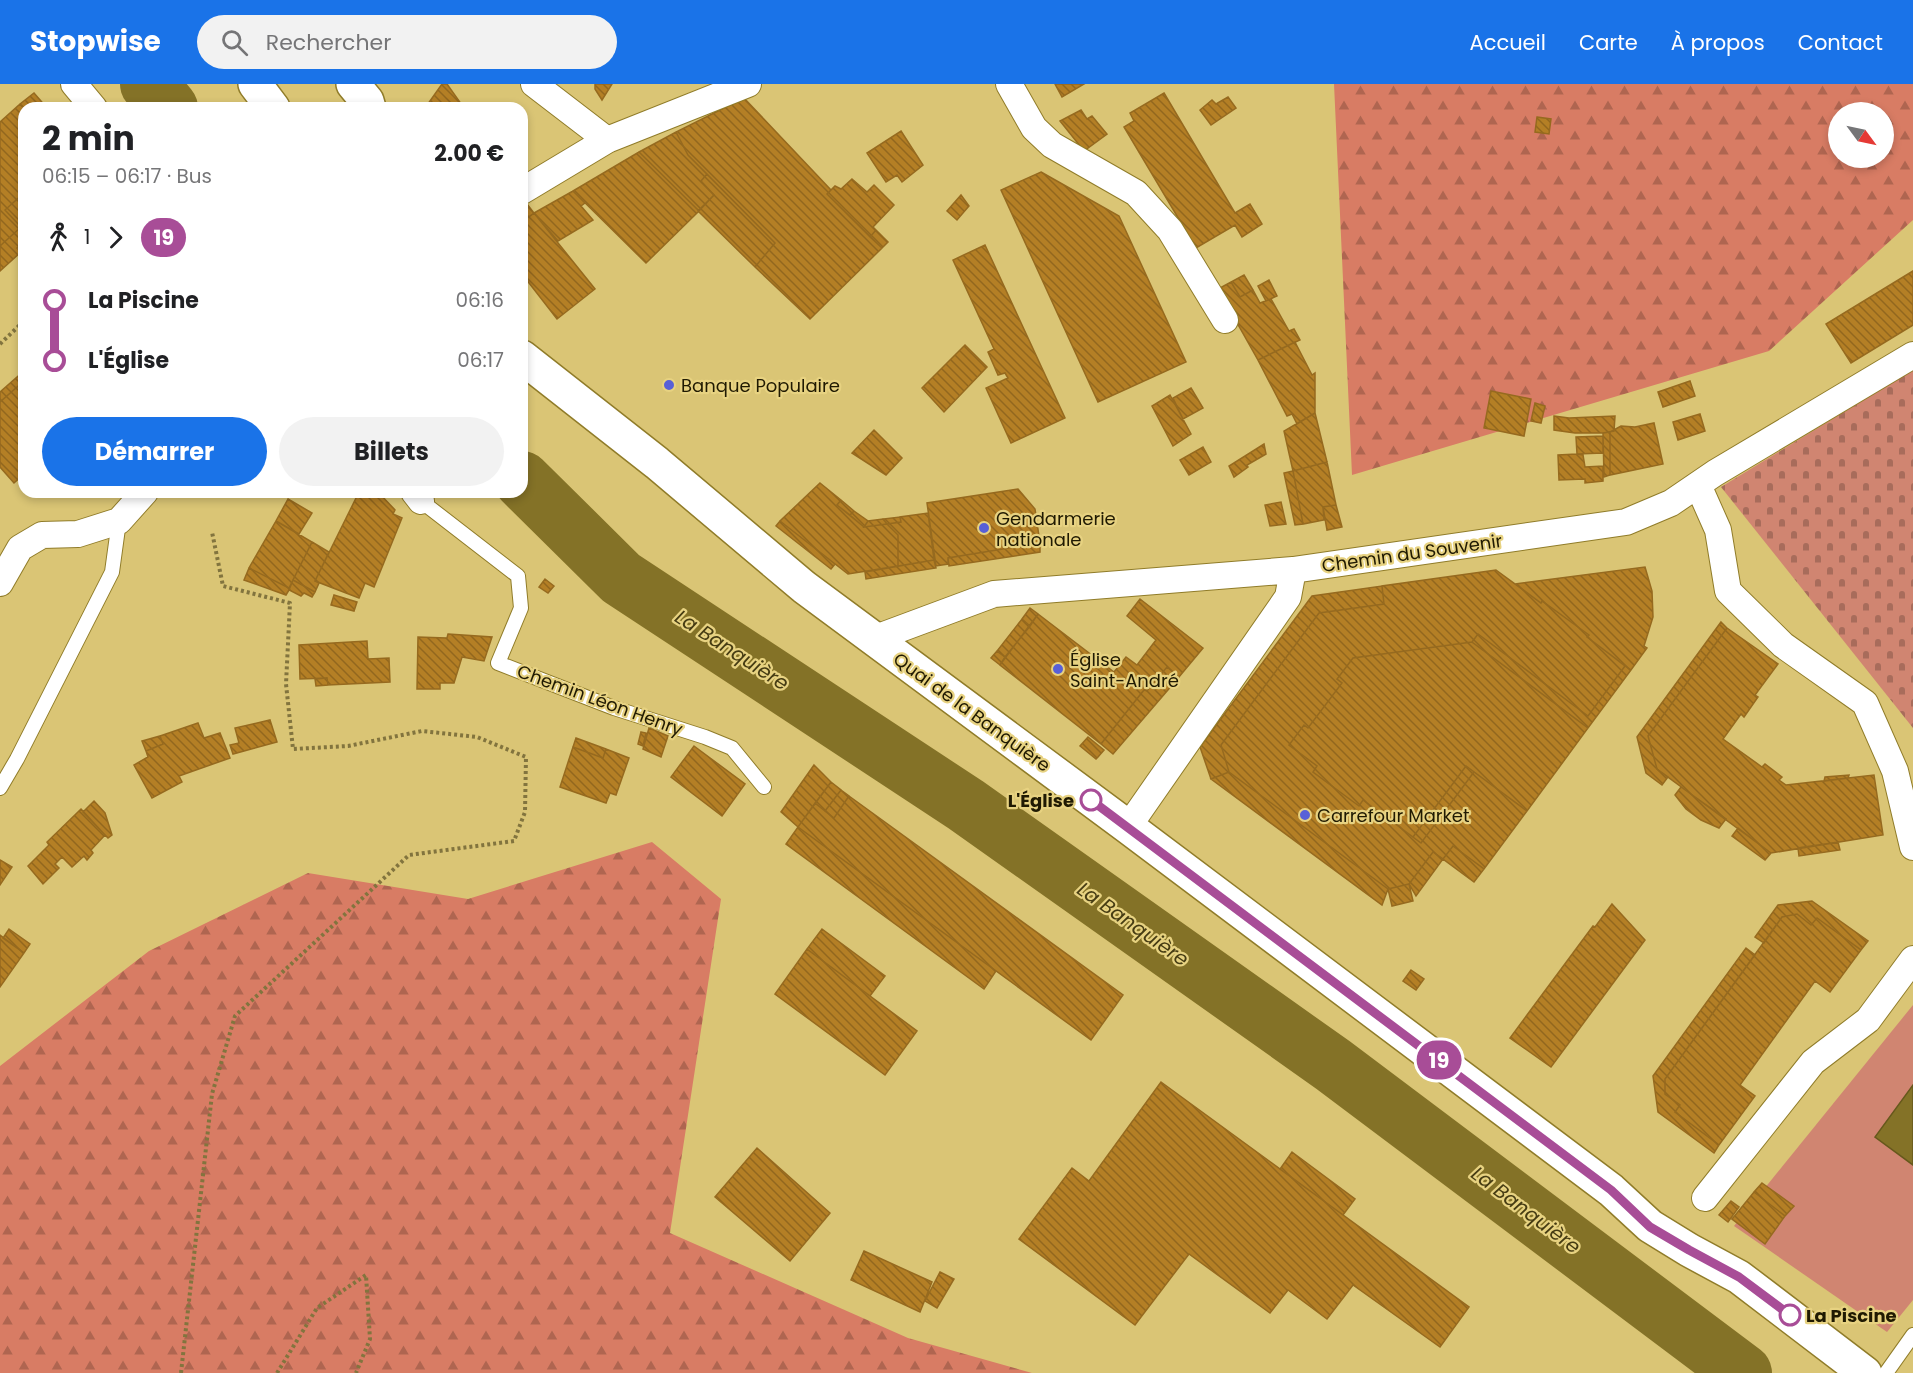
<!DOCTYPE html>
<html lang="fr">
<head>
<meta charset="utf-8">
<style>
	body { margin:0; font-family:Poppins,sans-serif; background:#f2f2f2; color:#202124; height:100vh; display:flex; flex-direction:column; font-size:22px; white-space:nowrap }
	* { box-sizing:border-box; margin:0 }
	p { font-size:20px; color:#757577 }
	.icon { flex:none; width:33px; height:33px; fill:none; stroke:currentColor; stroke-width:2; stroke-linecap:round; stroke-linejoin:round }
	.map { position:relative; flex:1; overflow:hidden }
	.sheet { position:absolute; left:18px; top:18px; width:510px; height:396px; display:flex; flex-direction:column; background:#fff; border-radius:18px; box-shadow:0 3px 9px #0003 }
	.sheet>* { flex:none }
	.badge { padding:0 12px; border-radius:20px; font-size:21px; line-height:39px }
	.needle { width:39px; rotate:123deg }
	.buttons { position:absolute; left:1828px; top:18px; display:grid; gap:12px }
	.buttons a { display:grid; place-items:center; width:66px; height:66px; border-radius:50%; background:#fff; box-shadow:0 3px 9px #0003; font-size:30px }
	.map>.badge { position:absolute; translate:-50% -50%; box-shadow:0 0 0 3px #fff }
	.legs { display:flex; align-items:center; gap:9px; height:66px; padding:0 24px; font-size:20px }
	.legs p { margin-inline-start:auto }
	.headline { display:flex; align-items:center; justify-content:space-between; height:102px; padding:0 24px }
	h1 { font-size:33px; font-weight:700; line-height:45px }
	.cta { display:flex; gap:12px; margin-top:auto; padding:12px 24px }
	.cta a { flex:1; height:69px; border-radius:36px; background:#1a73e8; color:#fff; font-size:24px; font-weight:700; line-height:69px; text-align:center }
	.cta a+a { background:#f2f2f2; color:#202124 }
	ul { padding:0 24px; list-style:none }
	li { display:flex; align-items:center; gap:21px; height:60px; font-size:22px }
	li i { display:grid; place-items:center; width:9px; height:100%; margin:0 8px; background:currentColor }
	li i::after { content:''; width:15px; height:15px; margin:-8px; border:4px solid; border-radius:50%; background:#fff }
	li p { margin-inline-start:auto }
	li:first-child i { background:linear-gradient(#0000 50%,currentColor 0) }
	li:last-child i { background:linear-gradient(currentColor 50%,#0000 0) }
	header { display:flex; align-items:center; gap:36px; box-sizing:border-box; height:84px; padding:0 30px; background:#1a73e8; color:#fff }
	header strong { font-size:28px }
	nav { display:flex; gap:33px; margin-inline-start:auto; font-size:21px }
	.search { width:420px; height:54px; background:#f2f2f2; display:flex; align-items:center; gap:15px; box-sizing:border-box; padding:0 21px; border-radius:33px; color:#757577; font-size:22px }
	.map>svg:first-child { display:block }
</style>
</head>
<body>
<header>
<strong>Stopwise</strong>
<div class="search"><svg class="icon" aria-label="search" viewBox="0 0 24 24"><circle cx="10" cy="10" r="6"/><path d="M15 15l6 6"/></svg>Rechercher</div>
<nav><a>Accueil</a><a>Carte</a><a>À propos</a><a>Contact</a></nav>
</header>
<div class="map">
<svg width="1913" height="1289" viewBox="0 0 1913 1289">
	<defs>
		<pattern id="forest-firs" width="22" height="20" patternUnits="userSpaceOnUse" patternTransform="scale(1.5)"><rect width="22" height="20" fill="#d87c64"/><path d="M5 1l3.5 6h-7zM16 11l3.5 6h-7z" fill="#af6550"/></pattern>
		<pattern id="cemetery-stones" width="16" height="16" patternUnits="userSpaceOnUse" patternTransform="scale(1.5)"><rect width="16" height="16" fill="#d08571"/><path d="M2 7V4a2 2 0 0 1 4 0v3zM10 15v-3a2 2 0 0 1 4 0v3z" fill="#a86c5b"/></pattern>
		<pattern id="building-back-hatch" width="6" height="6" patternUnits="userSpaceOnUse" patternTransform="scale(1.5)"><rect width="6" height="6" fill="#b47f25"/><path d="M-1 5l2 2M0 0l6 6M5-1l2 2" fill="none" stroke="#92671e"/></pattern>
	</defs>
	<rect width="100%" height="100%" fill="#dac575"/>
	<path fill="url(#forest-firs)" fill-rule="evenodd" d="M1334 0H1913V136L1769 267 1352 391ZM1839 28H1884V74H1839Z
		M652 758 721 815 670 1149 908 1254 1032 1289H0V982L149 867 308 789 468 815Z"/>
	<path fill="url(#cemetery-stones)" d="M1913 286V644L1721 403Z"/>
	<path fill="#d08571" d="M1913 921V1216L1887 1248 1734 1142Z"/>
	<path fill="#847227" stroke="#66581c" stroke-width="1.5" d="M1913 1001V1081L1875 1053Z"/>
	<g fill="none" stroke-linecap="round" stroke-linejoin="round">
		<path stroke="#847227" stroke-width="58" d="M149 0 169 24
			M522 396 621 494 966 721 1333 981 1743 1289"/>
	</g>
	<path fill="url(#building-back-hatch)" stroke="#966a1f" stroke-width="1.5" d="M442 0H447L464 24H425Z
		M595 0H612L602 16 595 5Z
		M1055 0H1084L1062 13Z
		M34 9 47 24H24L20 20Z
		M1164 9 1235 129 1250 120 1262 140 1242 153 1235 141 1196 164 1124 43 1134 37 1130 29Z
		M1228 13 1236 24 1211 41 1200 26 1212 16 1216 20Z
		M744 14 831 106 827 110 882 164 810 235 755 183 775 159 688 71 676 48Z
		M20 20 24 24V109L5 126 21 143 0 162V38Z
		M1081 26 1087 35 1092 32 1107 50 1084 67 1060 37Z
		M1537 33 1551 35 1549 50 1535 48Z
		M901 47 923 81 902 98 897 91 886 98 867 69Z
		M676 48 688 71 707 90 701 97 714 111 699 127 639 68Z
		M639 68 699 127 646 179 573 107Z
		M1041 88 1119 132 1186 278 1098 318 1001 106Z
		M707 90 775 159 755 183 698 127 714 111 701 97Z
		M852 95 867 108 874 101 894 121 873 143 876 146 870 153 827 110 835 102 841 105Z
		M573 107 585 119 581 122 593 136 558 157 534 129Z
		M24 109V124L19 128 24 133V158L17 164 21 168 0 187V162L21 143 5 126Z
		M961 111 969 122 957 136 947 127Z
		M527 120 534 129 522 138V123Z
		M534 129 595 205 557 235 522 190V138Z
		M876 146 888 158 882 164 870 153Z
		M985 161 1065 334 1011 359 986 304 1008 294 1005 289 998 291 988 268 994 265 953 176Z
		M1913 187V241L1851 279 1826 240Z
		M1244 191 1253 206 1240 213 1231 198Z
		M1269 196 1277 212 1266 217 1258 202Z
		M1231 198 1240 213 1253 206 1260 219 1271 215 1289 247 1294 245 1300 256 1258 276 1218 205Z
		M1295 258 1312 291 1315 289V329L1297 340 1292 330 1287 332 1258 276Z
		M965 261 987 283 944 328 922 304Z
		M24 287V297L0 318V308Z
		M24 297V390L14 399 0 383V318Z
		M1690 297 1695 312 1663 323 1658 308Z
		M1191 304 1203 324 1183 335 1173 314Z
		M1491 307 1531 315 1524 352 1484 344Z
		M1170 311 1191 350 1173 362 1152 322Z
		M1535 319 1545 322 1541 339 1531 337Z
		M1315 329 1327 378 1293 387 1284 347Z
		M1700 330 1705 347 1678 356 1673 338Z
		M1554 332 1569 334 1615 332 1614 347 1603 349H1575L1554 346Z
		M1654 339 1663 380 1610 391V348L1621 342 1635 343Z
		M874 346 902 374 886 391 852 369Z
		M1610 348V391L1604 393 1603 349Z
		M1603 352V369L1577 370 1576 353Z
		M1264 360 1266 370 1247 381 1248 383 1234 393 1229 382Z
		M1203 363 1211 378 1189 391 1180 376Z
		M1577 370 1583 371 1585 383 1603 382V397L1585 399V395L1559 396 1558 371Z
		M1327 378 1336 421 1323 423 1324 436 1303 440 1293 387Z
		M1293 387 1303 440 1295 441 1284 389Z
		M820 399 841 416 837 421 864 443 887 440 898 451V482L848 490 780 437Z
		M1018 405 1035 425 1040 459 948 474V480L936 482 927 419Z
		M359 408H378L395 426 393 430 402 434 374 503 365 499 359 514 315 497Z
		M288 415 312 429 299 450 276 437Z
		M841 416 854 427 850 431 837 421Z
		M1281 418 1286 440 1270 442 1265 421Z
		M1336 421 1342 443 1327 446 1323 423Z
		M854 427 868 437 864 443 850 431Z
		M928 429 934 476 898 482V451L887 440 901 438 900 433Z
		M900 433 901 438 887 440 883 435Z
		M883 435 887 440 864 443 868 437Z
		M276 437 312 458 289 504 249 484Z
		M780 437 835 480 831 485 776 442Z
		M312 458 329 468 315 497 319 499 315 508 293 496Z
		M1040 459V468L949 482 948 474Z
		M934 476 936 484 866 495 865 488Z
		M1645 483 1652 507 1653 533 1644 562 1647 564 1631 586 1587 553 1589 551 1542 517 1541 519 1515 500Z
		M249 484 289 504V506L286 511 244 496Z
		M1496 486 1541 519 1542 517 1589 551 1587 553 1625 582 1588 632 1478 550 1472 558 1353 574 1337 595 1342 599 1308 644 1304 641 1289 661 1317 682 1313 688 1359 722 1363 716 1421 759 1474 688 1527 727 1484 785 1453 762 1443 775 1433 768 1409 800 1388 805 1229 688 1221 661 1319 529 1384 520 1382 502Z
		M545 495 554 502 548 509 539 503Z
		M293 496 315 508 312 513 304 509 301 512 289 506Z
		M1382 502 1384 520 1319 529 1221 661 1229 688 1211 695 1200 663 1312 512Z
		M334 511 357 518 354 527 331 521Z
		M1140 515 1203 564 1179 593 1167 583 1147 607 1144 606 1101 660 1000 581 1038 530 1114 588 1126 573 1137 581 1156 556 1127 532Z
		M1030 524 1038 530 1030 542 1022 535Z
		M1022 535 1030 542 1005 573 997 567Z
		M1721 538 1727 544 1648 652 1657 685 1668 693 1662 701 1646 689 1637 653Z
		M1727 544 1778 580 1755 611 1758 613 1744 633 1741 630 1723 655 1762 683 1765 680 1782 693 1779 696 1786 701 1874 691 1883 751 1771 769 1657 685 1648 652Z
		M448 550 492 553 484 577 462 573 454 599H440V605H417L418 553 447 554Z
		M1478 550 1588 632 1625 582 1631 586 1588 644 1472 558Z
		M367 557 368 575 389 574 390 598 328 601 327 594 300 595 299 561Z
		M1472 558 1588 644 1527 727 1466 682 1413 753 1363 716 1359 722 1313 688 1317 682 1289 661 1304 641 1308 644 1342 599 1337 595 1353 574Z
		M997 567 1005 573 1000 581 991 574Z
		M1167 583 1179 593 1113 670 1101 660 1144 606 1147 607Z
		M327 594 328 601 316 602 315 595Z
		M270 636 277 658 233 670 230 661 239 659 235 644Z
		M198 639 204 654 220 649 230 674 179 692 182 698 152 714 134 681 148 673 146 667 163 660 160 652Z
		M649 644 668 652 661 673 643 665Z
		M641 648 646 649 643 662 638 660Z
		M160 652 163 660 146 667 142 657Z
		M1088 653 1104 666 1098 673 1096 675 1080 662Z
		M576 654 606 665 603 674 573 663Z
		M694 662 745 700 722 732 671 693Z
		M573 663 603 674 606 665 629 674 616 711 610 709 606 719 560 703Z
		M814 681 831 698 798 743 781 728Z
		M1466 682 1474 688 1421 759 1413 753Z
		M1229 688 1388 805 1382 821 1211 695Z
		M1849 691 1848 694 1824 697 1825 693Z
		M831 698 841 706 825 727 815 719Z
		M1681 703 1726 735 1719 744 1701 736 1686 725 1675 711Z
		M841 706 849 712 834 734 825 727Z
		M849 712 1123 911 1091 956 798 743 815 719 834 734Z
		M94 717 105 729 112 751 108 754 83 728Z
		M81 725 105 751 91 766 93 769 87 776 84 772 72 783 62 773 55 780 59 784 43 800 28 782 49 761 47 758Z
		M798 743 996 887 984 905 786 760Z
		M1738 744 1771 769 1765 776 1732 752Z
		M1838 758 1840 766 1799 772 1798 764Z
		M1453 762 1484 785 1474 798 1443 775Z
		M1433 768 1443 775 1416 812 1409 800Z
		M0 776 12 783 0 801Z
		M1409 800 1413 817 1392 822 1388 805Z
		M1812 817 1868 857 1861 866 1817 834 1811 841 1797 830 1782 833 1764 859 1755 853 1778 821Z
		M1612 820 1645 856 1551 983 1510 954 1593 842 1595 843Z
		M1797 830 1811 841 1817 834 1861 866 1830 908 1815 897 1740 1001 1755 1012 1719 1061 1675 1028 1680 1021 1665 1010V995L1782 833Z
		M9 845 30 860 24 869 3 854Z
		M822 845 885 892 870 912 807 865Z
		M0 851 24 869 0 903Z
		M1746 864 1755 871 1665 995V1010L1680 1021 1675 1028 1719 1061 1714 1069 1658 1028 1653 992Z
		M807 865 917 947 885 991 775 910Z
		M1411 886 1424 895 1416 906 1403 897Z
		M1161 998 1469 1223 1440 1263 1353 1201 1327 1235 1288 1206 1270 1229 1189 1170 1135 1241 1019 1155 1072 1084 1089 1097Z
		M757 1064 830 1129 790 1177 715 1113Z
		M1292 1068 1355 1115 1343 1131 1280 1085Z
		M1762 1099 1794 1122 1785 1132 1754 1108Z
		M1754 1108 1785 1132 1765 1160 1732 1135Z
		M1731 1117 1739 1123 1728 1138 1719 1131Z
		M864 1167 932 1198 920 1228 851 1196Z
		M940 1188 954 1195 937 1224 925 1217Z"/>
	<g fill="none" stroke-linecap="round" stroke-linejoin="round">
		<defs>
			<path id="service" d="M421 417 518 492 521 524 498 579 614 624 705 653 732 664 764 703
				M0 704 17 675 112 488 119 437
				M1886 1289 1913 1251"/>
			<path id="minor" d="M74 0 94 24
				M534 0 607 56
				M1009 0 1034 44 1052 61 1136 109 1170 146 1225 236
				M522 107 607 56 748 0
				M1698 401 1718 446 1728 507 1783 561 1865 619 1895 687 1913 763
				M414 408 421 417
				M0 499 20 464 42 451 78 450 119 437 145 408
				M873 555 994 510 1293 486 1626 438 1671 419 1715 389 1913 271
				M1128 743 1288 513 1293 486
				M1705 1114 1813 978 1868 936 1913 875"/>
			<path id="tertiary" d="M255 0 273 24
				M353 0 367 17 369 24
				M522 273 657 379 804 503 1128 743 1611 1106 1650 1142 1689 1166 1739 1193 1865 1289"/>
		</defs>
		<use href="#service" stroke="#907c29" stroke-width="16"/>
		<use href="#minor" stroke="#907c29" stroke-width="28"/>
		<use href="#tertiary" stroke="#907c29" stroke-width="36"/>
		<path stroke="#82743e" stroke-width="4" stroke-dasharray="3 3" stroke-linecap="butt" d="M0 260 24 237
			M181 1289 212 1010 235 932 409 771 514 757 525 728 526 673 477 653 422 647 348 662 293 665 286 600 290 519 223 502 212 448
			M277 1289 317 1224 366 1191 370 1255 356 1289"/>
		<use href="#service" stroke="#fff" stroke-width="14"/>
		<use href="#minor" stroke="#fff" stroke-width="26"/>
		<use href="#tertiary" stroke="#fff" stroke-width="33"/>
	</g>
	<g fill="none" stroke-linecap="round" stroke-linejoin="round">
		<defs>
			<path id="line-1" d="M1091 716 1611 1106 1650 1143 1689 1166 1739 1193 1790 1231"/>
		</defs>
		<use href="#line-1" stroke="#fff" stroke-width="14"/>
		<use href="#line-1" stroke="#a84d97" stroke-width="9"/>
	</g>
	<g fill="#5860d7" stroke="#e7d281" stroke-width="2">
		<circle cx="669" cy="301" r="6"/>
		<circle cx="984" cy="444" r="6"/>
		<circle cx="1058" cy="585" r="6"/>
		<circle cx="1305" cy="731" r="6"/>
	</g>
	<g fill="#fff" stroke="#a84d97" stroke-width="3">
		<circle cx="1091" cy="716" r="10"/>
		<circle cx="1790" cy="1231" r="10"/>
	</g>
	<g text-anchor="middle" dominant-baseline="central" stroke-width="4.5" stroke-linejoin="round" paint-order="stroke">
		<g font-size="18" fill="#201a02" stroke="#e7d281" text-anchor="start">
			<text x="681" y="301">Banque Populaire</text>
			<text x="996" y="434">Gendarmerie<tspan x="996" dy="21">nationale</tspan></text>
			<text x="1070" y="575">Église<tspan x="1070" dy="21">Saint-André</tspan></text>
			<text x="1317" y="731">Carrefour Market</text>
		</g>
		<g font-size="18" fill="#201a02" stroke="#e7d281">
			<text transform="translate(1412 469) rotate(-8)">Chemin du Souvenir</text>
			<text transform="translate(600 616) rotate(20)">Chemin Léon Henry</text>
			<text transform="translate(972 628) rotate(36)">Quai de la Banquière</text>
		</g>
		<g font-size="18" font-weight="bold" fill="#201a02" stroke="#e7d281" text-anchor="end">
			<text x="1074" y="716">L'Église</text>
			<text x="1806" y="1231" text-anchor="start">La Piscine</text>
		</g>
		<g font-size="20" font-style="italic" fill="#463c13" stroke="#e7d281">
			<text transform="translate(732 566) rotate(33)">La Banquière</text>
			<text transform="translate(1133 840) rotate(35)">La Banquière</text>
			<text transform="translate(1526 1126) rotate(37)">La Banquière</text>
		</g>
	</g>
</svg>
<div class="buttons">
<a><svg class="needle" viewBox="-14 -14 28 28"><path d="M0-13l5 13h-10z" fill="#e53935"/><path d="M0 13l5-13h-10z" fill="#757577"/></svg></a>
</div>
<b class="badge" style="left:1439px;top:976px;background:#a84d97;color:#fff">19</b>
<section class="sheet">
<div class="headline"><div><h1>2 min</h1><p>06:15 – 06:17 · Bus</p></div><b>2.00 €</b></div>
<div class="legs"><svg class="icon" aria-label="walk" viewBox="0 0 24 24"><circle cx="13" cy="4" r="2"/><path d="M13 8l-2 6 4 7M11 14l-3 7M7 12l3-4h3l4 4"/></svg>1<svg class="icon" aria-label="forward" viewBox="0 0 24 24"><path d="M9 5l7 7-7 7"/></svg><b class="badge" style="background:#a84d97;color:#fff">19</b></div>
<ul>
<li><i style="color:#a84d97"></i><b>La Piscine</b><p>06:16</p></li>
<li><i style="color:#a84d97"></i><b>L'Église</b><p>06:17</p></li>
</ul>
<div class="cta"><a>Démarrer</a><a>Billets</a></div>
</section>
</div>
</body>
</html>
